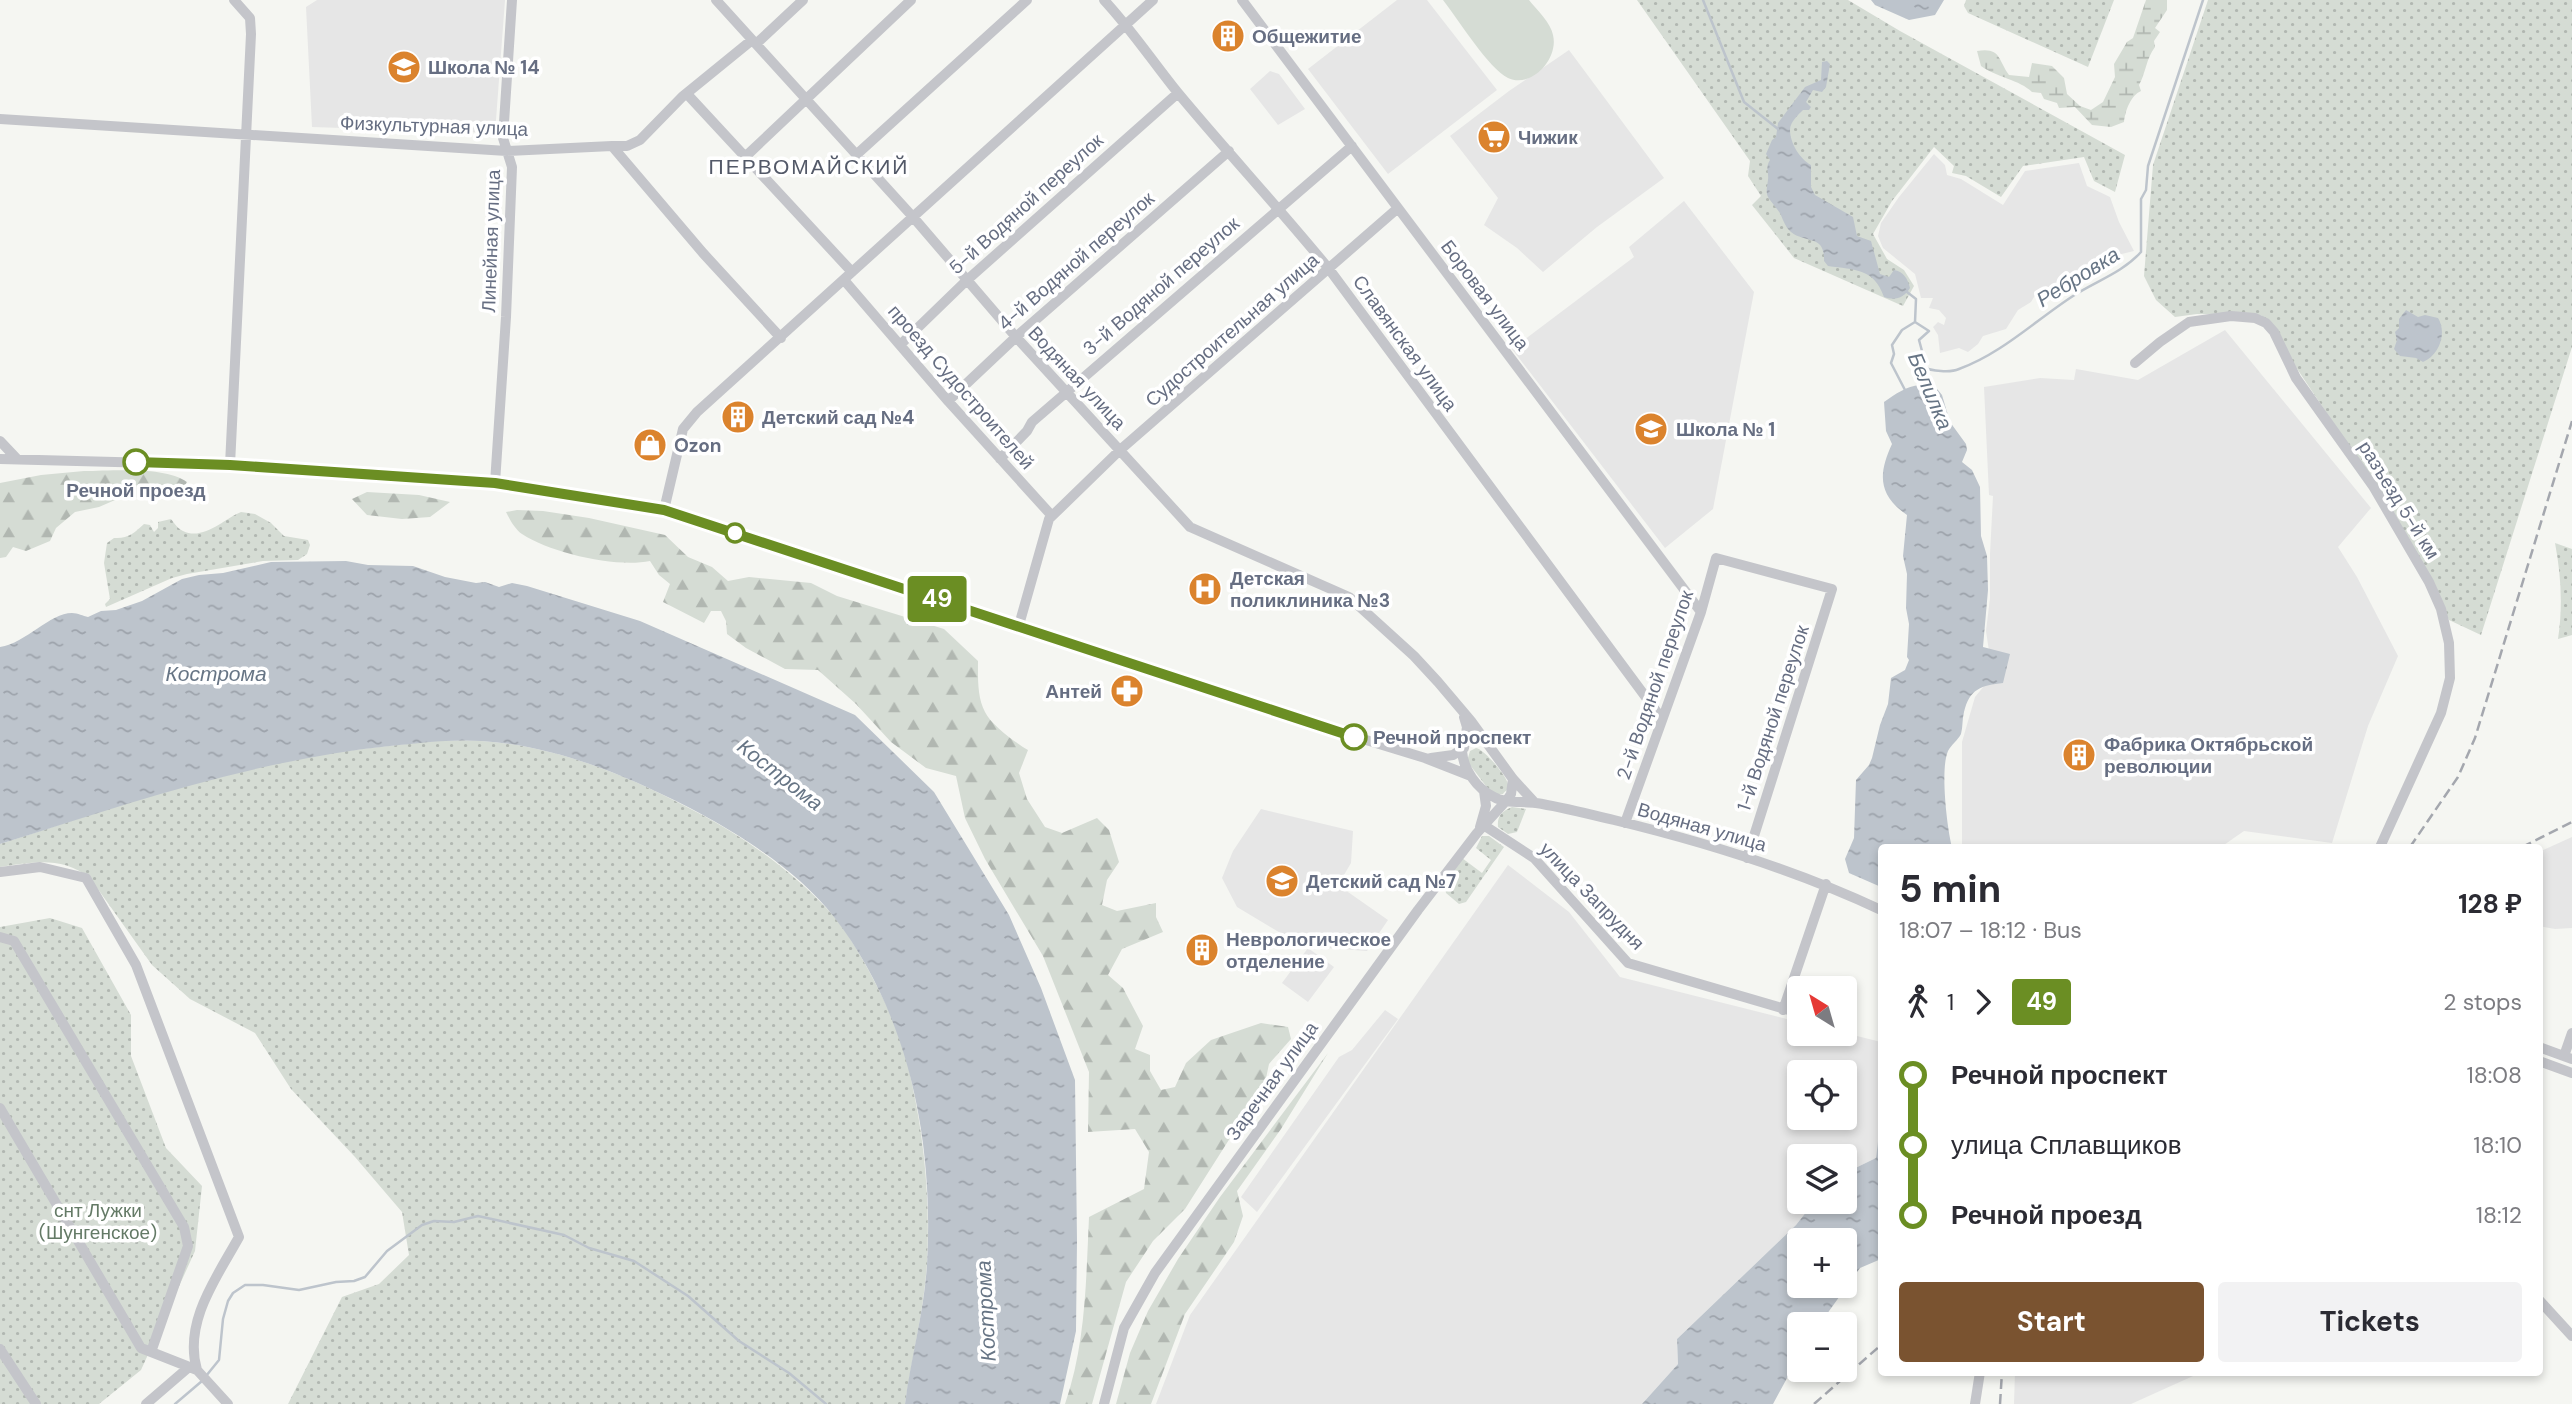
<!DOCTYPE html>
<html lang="en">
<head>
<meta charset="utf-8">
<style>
	body { margin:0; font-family:"DM Sans",sans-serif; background:#f2f2f3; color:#2b2b33; height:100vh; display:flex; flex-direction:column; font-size:26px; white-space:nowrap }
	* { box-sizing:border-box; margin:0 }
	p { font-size:23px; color:#7c7c81 }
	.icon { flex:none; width:38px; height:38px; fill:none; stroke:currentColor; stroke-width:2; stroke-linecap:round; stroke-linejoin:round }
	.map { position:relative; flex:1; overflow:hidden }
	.panel { position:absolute; left:1878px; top:844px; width:665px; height:532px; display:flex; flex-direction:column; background:#fff; border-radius:7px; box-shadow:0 4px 10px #0003 }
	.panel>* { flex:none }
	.badge { padding:0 14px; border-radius:5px; font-size:24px; line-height:46px }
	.needle { width:46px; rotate:323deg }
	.controls { position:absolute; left:1787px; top:976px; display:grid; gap:14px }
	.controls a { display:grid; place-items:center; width:70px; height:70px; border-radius:7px; background:#fff; box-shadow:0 4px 10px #0003; font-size:35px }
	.map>.badge { position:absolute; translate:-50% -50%; box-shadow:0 0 0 4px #fff }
	.legs { display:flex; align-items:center; gap:10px; height:77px; padding:0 21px; font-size:23px }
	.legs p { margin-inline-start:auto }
	.head { display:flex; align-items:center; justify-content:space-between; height:119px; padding:0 21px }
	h1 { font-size:38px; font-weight:700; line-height:52px }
	.action { display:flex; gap:14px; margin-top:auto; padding:14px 21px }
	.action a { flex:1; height:80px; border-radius:7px; background:#7a5330; color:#fff; font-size:28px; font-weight:700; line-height:80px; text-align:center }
	.action a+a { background:#f2f2f3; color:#2b2b33 }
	ul { padding:0 21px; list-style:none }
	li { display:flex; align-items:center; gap:24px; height:70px; font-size:26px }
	li i { display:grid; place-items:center; width:10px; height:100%; margin:0 9px; background:currentColor }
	li i::after { content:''; width:18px; height:18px; margin:-9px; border:5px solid; border-radius:50%; background:#fff }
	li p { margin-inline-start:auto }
	li:first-child i { background:linear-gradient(#0000 50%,currentColor 0) }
	li:last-child i { background:linear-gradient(currentColor 50%,#0000 0) }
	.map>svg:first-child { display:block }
</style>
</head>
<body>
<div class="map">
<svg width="2572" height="1404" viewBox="0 0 2572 1404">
	<defs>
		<pattern id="grass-dots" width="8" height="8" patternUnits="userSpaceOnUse" patternTransform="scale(1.75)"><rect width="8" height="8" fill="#d5dcd4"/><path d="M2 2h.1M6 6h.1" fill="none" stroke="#b1b7b1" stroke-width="1.8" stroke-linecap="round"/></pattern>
		<pattern id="forest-firs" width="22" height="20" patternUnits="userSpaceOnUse" patternTransform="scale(1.75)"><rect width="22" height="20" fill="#d5dcd4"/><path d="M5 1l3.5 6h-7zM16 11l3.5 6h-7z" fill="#b1b7b1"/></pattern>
		<pattern id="wetland-marsh" width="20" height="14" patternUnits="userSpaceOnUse" patternTransform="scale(1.75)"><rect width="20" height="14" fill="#d5dcd4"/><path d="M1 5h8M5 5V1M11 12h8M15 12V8" fill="none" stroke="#b1b7b1"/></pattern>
		<pattern id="water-ripples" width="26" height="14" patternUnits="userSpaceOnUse" patternTransform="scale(1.75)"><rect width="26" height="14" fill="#bdc4cc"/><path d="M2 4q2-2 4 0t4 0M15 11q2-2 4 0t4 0" fill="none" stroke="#9da3ab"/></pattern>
	</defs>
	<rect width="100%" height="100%" fill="#f5f6f2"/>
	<path fill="#e6e6e6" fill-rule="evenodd" d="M317 0H505L495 133 312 127 306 7Z
		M1397 0H1427L1497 90 1388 174 1308 69Z
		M1569 50 1664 178 1597 227 1543 272 1517 248 1484 225 1498 198 1450 136 1509 91Z
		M1270 71 1279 74 1305 109 1278 125 1250 89Z
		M1934 154 1945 165 1947 175 1961 179 2003 205 2025 171 2079 163 2087 186 2110 197 2119 222 2134 251 2097 260 2077 275 2054 285 2055 292H2037L2031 302 2018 310 2006 329 1983 336 1978 344 1968 352 1959 348 1940 353 1938 335 1933 327 1938 322 1944 325 1946 318 1939 310 1929 308 1933 298H1921L1915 274 1883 248 1878 236 1881 223 1899 197Z
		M1684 201 1754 292 1713 509 1665 548 1512 349 1634 257 1629 247Z
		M2225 330 2371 508 2338 547 2357 577 2398 656 2368 726 2332 843 2244 831 2221 847H1962V742L1975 697 1984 686 1989 651 1986 631 1990 598V554L1993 496 1989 495 1984 387 2040 378 2074 380 2076 369 2138 380Z
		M1261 809 1353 831 1351 863 1338 885 1388 920 1367 951 1302 946 1237 907 1222 878 1233 851Z
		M2572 837V928L2555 929 2539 926V852Z
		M1508 865 1569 912 1620 977 1799 1022V1034L1845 1033 1881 1042V1128L1879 1133 1876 1158 1845 1173 1844 1157H1799V1202H1814L1796 1225 1677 1339 1678 1364 1642 1404H1156L1190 1315ZM1799 1073H1844V1118H1799Z
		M1308 948 1334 967 1308 1002 1282 983Z
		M1385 1010 1398 1019 1257 1212 1241 1197 1339 1057 1352 1050Z
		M2015 1372H2202L2131 1404H2014Z"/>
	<path fill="url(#grass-dots)" d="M1637 0H1848L1900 31 2125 155 2115 192 2094 181 2084 157 2023 166 2001 197 1966 176 1952 173 1954 166 1934 147 1892 201 1873 234 1887 259 1904 270 1914 286 1903 306 1794 258 1752 205 1761 196 1748 176 1750 161Z
		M1966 0H2114L2088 67 1968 13 1964 6Z
		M2208 0H2572V347L2481 635 2449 620 2397 518 2261 315 2197 314 2175 317 2156 300 2144 276 2153 165Z
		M241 512 255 514 271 523 284 536 308 540 310 545 307 554 298 560 263 561 187 574 172 578 106 607 105 604 110 599 104 563 107 543 114 538C128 539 134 533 144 524L150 525 154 532 158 528V522L171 519C174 523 178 529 183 531 203 541 224 519 241 512Z
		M2555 543 2572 549V635L2558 639C2563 606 2561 575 2555 543Z
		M434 741C449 741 466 740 481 741 553 745 624 774 687 807 740 834 791 869 831 913 846 930 858 951 869 971 881 994 894 1018 902 1043 907 1056 909 1070 912 1084 925 1143 930 1203 927 1263 924 1310 912 1357 905 1404H288L342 1297 379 1284 409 1255 402 1212 355 1157 291 1089 255 1033 190 999 152 965 90 878C62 856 33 862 0 867V844C90 815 178 785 270 764 324 752 379 747 434 741Z
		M1476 748C1484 749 1506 775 1508 784 1509 790 1506 790 1503 794H1492L1467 761 1470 751Z
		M1512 807 1526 809 1517 832 1508 834 1498 827C1497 816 1502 811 1512 807Z
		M1482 836H1489L1504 847 1466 902 1459 904 1446 893 1444 882 1462 858 1482 873 1491 860 1476 848Z
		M50 918 82 928 131 1015V1056L166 1148 202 1186 195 1251 141 1370 99 1404H0V927Z"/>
	<path fill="url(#forest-firs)" d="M84 471C112 471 165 466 187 482L182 491 152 498 122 497 99 507 75 512 56 528 50 541 26 551 13 547 6 557 0 558V483L41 475Z
		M367 492 419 495 450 502 430 517 402 519 367 515 352 499Z
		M517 510 543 511 589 518 665 535 688 557 712 567 728 581 749 577 811 583 837 596 944 629 978 661C978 677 977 697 985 712 991 725 1016 743 1028 750L1019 773 1027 799 1045 827 1062 833 1097 818 1109 830 1119 862 1107 880 1102 905 1117 911 1156 903V917L1163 932 1122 949 1108 975 1123 988 1143 1026 1135 1049 1150 1055V1071L1161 1090 1175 1087 1186 1063 1211 1040 1261 1023 1288 1027 1291 1039 1269 1064 1265 1083 1185 1209 1153 1241 1126 1282 1092 1404H1065C1086 1343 1086 1280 1089 1217L1144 1189 1149 1152 1135 1129 1088 1132 1089 1072 1043 956 985 859 965 818 956 776 926 768 891 742 856 704 818 670 785 669 746 648 727 634 726 621 721 611H711L704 623 663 602 670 584 659 575 650 561C616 568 551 553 522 534 515 529 510 520 506 512Z
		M1328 1053 1281 1129 1237 1191 1243 1216 1234 1242 1185 1314 1151 1404H1116L1130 1353 1148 1311 1178 1259 1220 1197Z"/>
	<path fill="url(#wetland-marsh)" d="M2146 0H2167V10L2155 28 2160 32 2154 41 2155 47C2146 59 2146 72 2139 85L2141 91C2131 95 2125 111 2124 122L2111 127 2092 125 2075 107 2059 108 2057 103 2044 99 2041 93 2032 92C2020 80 1996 77 1981 66L1977 51C2001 47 1998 60 2009 75L2029 77 2032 63 2052 66 2064 78 2067 94 2080 106 2091 110 2103 102 2115 77 2114 64 2127 42 2133 38Z"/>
	<path fill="#d5dcd4" d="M1443 0H1529C1537 10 1551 23 1553 35 1559 59 1531 89 1508 78 1489 69 1458 19 1443 0Z"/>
	<path fill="url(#water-ripples)" fill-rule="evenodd" d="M1871 0H1944L1935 15 1909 20 1875 5Z
		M1827 61 1830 64 1826 87 1822 92 1813 90 1806 102 1811 107 1809 110H1803C1798 115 1790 122 1790 130 1790 143 1800 159 1811 165V187L1815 195 1853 217 1857 236 1871 241 1880 274 1889 277 1894 270C1903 271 1908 279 1910 288 1904 298 1895 301 1884 297 1874 268 1855 270 1828 266L1824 261C1825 234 1806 244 1791 232 1783 225 1783 216 1777 209 1767 195 1765 198 1768 180 1769 171 1765 168 1770 160L1766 154 1772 140 1776 137 1778 123 1805 87 1821 80 1822 62Z
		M2406 310 2418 317 2425 315 2438 318C2447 332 2440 355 2423 362L2416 358 2400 356 2394 349 2397 340 2395 332 2399 328V319Z
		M1920 385H1934L1942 395 1950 422 1966 444 1967 450 1962 462 1972 470 1980 487 1981 536 1987 556 1988 590 1983 647 2010 654 2003 683C1982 685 1969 689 1964 712 1962 719 1963 727 1961 734 1958 740 1951 745 1948 751 1940 769 1947 828 1952 847H1881V887L1849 873 1845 859 1854 838 1856 780 1869 765 1872 758 1880 725 1888 704 1891 678 1905 670 1909 660 1907 657 1909 624 1906 608 1907 574 1903 556 1907 515C1878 495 1878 474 1892 444L1886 431 1884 402C1896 394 1906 386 1920 385Z
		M346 561 368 565 413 566 445 577 476 583 485 582 499 587 512 583 527 586 640 621 855 715 934 792 1009 915 1041 988 1075 1080 1077 1241 1076 1331 1060 1404H905C911 1357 924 1312 927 1265 934 1143 910 1015 834 917 798 871 740 834 688 807 625 775 554 745 481 741 451 739 420 743 390 746 255 760 129 803 0 844V647C26 643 50 613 72 613 78 613 83 616 88 617L101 611 116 610 142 601 182 579 199 575 223 573 271 562Z
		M1881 1128V1259L1860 1268 1819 1325H1799V1356L1773 1404H1642L1678 1364 1677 1339 1796 1225 1814 1202H1844L1845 1173 1876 1158 1879 1133ZM1799 1241H1844V1286H1799Z"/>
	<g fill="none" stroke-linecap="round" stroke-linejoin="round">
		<path stroke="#bdc4cc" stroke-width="2.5" d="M1703 0 1744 102 1778 129
			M1915 322 1929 331 1919 340 1922 351V367C1932 371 1950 373 1959 369 2001 354 2036 320 2073 296 2096 281 2122 273 2141 252V199L2146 190 2148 166 2203 0
			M1905 390 1891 363 1894 354 1892 345 1902 330 1915 322 1916 299 1907 292
			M206 1376 219 1360 223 1319 228 1301 233 1293 245 1285H263L299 1290 336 1282 354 1281 365 1277 387 1251 422 1225 434 1221 454 1222 478 1216 564 1235 589 1248 634 1261 688 1296 739 1341 789 1373 826 1404
			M175 1404 202 1381"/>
		<path stroke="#c4c5ca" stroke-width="10" d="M716 0 913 217 1016 337 1190 527 1349 597 1414 656 1438 682 1471 721 1513 779 1535 803
			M1104 0C1131 29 1153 62 1178 93 1227 152 1280 209 1329 269L1662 719
			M1242 0 1701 612
			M756 44 803 0
			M687 94 852 272
			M0 119 507 151 612 146 703 253 781 338
			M612 146H627L640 140 682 97 752 40
			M856 155 1027 0
			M745 157 911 0
			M844 280 948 401 1052 516
			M901 344 966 281 1178 93
			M2135 363 2160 342 2189 322 2231 316 2255 318 2266 323 2274 332 2296 378 2373 486 2429 582 2441 609 2449 643 2450 678 2441 713 2380 847
			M948 401 1016 337 1229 151
			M0 441 17 459
			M0 459 230 465 495 483 664 510 1281 714 1425 758 1471 776
			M1000 459 1027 431 1032 422 1352 146
			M230 465 251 34 250 18 234 0
			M495 483 506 317 512 167 503 138 512 0
			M664 510 683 429 697 412 1153 0
			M1019 625 1049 519 1120 450 1398 208
			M1462 751C1463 769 1477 789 1494 797 1505 804 1523 801 1536 803 1562 807 1588 814 1614 820 1705 842 1796 870 1881 910
			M1431 758 1453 755 1464 748 1467 727 1464 717
			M1625 823 1701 612 1716 558 1832 589 1747 858
			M1485 826 1534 858 1628 963 1799 1013
			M1480 827 1486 806 1484 791
			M0 872 40 867 86 878 136 965 239 1237C217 1277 183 1322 197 1370
			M0 937 14 941 184 1227 188 1246 151 1352
			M1783 1010 1826 884
			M2539 1047 2572 1059
			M2564 1056 2572 1033
			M2539 1061 2572 1073
			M0 1108 141 1348 197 1370 228 1404
			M2539 1300 2572 1336
			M0 1349 36 1404
			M146 1404 189 1367
			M1104 1404 1124 1328 1155 1273 1418 910 1477 833 1507 800 1511 794 1513 779
			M1975 1404 1980 1372"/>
		<path stroke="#a4a7ae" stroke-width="2.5" stroke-dasharray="10 5" stroke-linecap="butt" d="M2410 847 2458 777 2475 738 2572 421
			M2522 847 2572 822
			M1814 1404 1881 1345
			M2000 1404 2002 1372"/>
	</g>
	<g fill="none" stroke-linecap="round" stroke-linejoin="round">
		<defs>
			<path id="line-1" d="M136 462 230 465 495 483 664 510 1354 737"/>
		</defs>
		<use href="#line-1" stroke="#fff" stroke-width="16"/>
		<use href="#line-1" stroke="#6b8e23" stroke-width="10"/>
	</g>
	<defs>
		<symbol id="building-disc" viewBox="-11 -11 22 22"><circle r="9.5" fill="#db832d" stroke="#fff"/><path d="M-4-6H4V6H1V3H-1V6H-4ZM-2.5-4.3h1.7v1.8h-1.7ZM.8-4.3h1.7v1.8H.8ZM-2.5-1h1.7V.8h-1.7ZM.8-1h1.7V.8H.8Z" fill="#fff"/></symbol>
		<symbol id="school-disc" viewBox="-11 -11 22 22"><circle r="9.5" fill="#db832d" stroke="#fff"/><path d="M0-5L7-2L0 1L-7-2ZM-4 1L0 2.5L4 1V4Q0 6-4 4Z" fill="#fff"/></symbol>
		<symbol id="supermarket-disc" viewBox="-11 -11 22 22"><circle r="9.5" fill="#db832d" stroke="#fff"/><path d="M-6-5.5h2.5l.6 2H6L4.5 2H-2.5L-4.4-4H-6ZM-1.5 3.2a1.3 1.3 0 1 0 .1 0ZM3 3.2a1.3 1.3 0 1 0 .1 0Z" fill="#fff"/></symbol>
		<symbol id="shop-disc" viewBox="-11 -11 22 22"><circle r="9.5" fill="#db832d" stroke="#fff"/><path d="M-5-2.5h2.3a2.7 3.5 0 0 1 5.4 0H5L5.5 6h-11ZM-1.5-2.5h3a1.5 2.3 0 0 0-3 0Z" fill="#fff"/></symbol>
		<symbol id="hospital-disc" viewBox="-11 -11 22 22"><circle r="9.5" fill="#db832d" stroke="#fff"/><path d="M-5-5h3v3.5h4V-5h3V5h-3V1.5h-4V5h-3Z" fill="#fff"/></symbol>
		<symbol id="pharmacy-disc" viewBox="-11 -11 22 22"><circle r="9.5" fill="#db832d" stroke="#fff"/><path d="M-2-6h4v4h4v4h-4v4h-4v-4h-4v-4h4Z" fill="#fff"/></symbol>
	</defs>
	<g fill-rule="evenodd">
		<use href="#building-disc" x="1209" y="17" width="38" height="38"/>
		<use href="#school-disc" x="385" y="48" width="38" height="38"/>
		<use href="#supermarket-disc" x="1475" y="118" width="38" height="38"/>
		<use href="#building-disc" x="719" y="398" width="38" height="38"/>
		<use href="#school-disc" x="1632" y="410" width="38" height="38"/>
		<use href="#shop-disc" x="631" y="426" width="38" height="38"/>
		<use href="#hospital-disc" x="1186" y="570" width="38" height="38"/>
		<use href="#pharmacy-disc" x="1108" y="672" width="38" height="38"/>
		<use href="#building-disc" x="2060" y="736" width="38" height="38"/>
		<use href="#school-disc" x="1263" y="862" width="38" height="38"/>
		<use href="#building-disc" x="1183" y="931" width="38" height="38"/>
	</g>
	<g fill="#fff" stroke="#6b8e23" stroke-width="3.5">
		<circle cx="136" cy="462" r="12"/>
		<circle cx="735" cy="533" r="9"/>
		<circle cx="1354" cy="737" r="12"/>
	</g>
	<g text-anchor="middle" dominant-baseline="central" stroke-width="7" stroke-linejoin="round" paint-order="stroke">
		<g font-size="19" font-weight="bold" fill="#666e82" stroke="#fff" text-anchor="start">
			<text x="1252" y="36">Общежитие</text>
			<text x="428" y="67">Школа № 14</text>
			<text x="1518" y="137">Чижик</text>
			<text x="762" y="417">Детский сад №4</text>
			<text x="1676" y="429">Школа № 1</text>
			<text x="674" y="445">Ozon</text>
			<text x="1230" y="578">Детская<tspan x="1230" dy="22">поликлиника №3</tspan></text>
			<text x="1102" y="691" text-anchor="end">Антей</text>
			<text x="2104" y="744">Фабрика Октябрьской<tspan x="2104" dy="22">революции</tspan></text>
			<text x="1306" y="881">Детский сад №7</text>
			<text x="1226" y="939">Неврологическое<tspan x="1226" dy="22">отделение</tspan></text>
		</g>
		<g font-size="19" fill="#666e82" stroke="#fff">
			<text transform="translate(434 126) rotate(2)">Физкультурная улица</text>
			<text transform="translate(1026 204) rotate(-42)">5-й Водяной переулок</text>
			<text transform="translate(491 241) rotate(-88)">Линейная улица</text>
			<text transform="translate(1076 261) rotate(-41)">4-й Водяной переулок</text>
			<text transform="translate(1161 286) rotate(-41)">3-й Водяной переулок</text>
			<text transform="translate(1485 295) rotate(53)">Боровая улица</text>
			<text transform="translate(1232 330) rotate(-41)">Судостроительная улица</text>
			<text transform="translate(1405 343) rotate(54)">Славянская улица</text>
			<text transform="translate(1077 378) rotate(47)">Водяная улица</text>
			<text transform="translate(961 387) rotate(49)">проезд Судостроителей</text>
			<text transform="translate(2399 500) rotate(58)">разъезд 5-й км</text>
			<text transform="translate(1655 685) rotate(-71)">2-й Водяной переулок</text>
			<text transform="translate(1773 718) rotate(-72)">1-й Водяной переулок</text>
			<text transform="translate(1702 827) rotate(16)">Водяная улица</text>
			<text transform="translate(1592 896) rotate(46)">улица Запрудня</text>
			<text transform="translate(1272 1081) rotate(-54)">Заречная улица</text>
		</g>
		<g font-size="19" font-weight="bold" fill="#666e82" stroke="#fff">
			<text x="136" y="490">Речной проезд</text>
			<text x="1373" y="737" text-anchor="start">Речной проспект</text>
		</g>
		<g font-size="19" fill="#647a66" stroke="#fff">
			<text x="98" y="1210">снт Лужки<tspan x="98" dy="22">(Шунгенское)</tspan></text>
		</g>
		<g font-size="21" letter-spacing="2" fill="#535968" stroke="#fff">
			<text x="809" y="167">ПЕРВОМАЙСКИЙ</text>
		</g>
		<g font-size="21" font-style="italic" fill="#677585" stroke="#fff">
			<text transform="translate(2078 277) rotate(-32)">Ребровка</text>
			<text transform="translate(1930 391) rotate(67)">Белилка</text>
			<text x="216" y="674">Кострома</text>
			<text transform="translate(780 775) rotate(38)">Кострома</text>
			<text transform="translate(986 1311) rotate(-93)">Кострома</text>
		</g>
	</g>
</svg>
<div class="controls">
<a><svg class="needle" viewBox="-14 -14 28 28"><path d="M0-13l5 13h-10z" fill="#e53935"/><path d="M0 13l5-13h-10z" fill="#7c7c81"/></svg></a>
<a><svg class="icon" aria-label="locate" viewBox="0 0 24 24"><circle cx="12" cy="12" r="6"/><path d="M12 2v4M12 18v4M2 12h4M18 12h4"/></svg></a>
<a><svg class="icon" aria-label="layers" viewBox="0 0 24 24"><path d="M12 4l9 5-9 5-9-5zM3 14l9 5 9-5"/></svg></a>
<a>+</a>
<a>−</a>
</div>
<b class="badge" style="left:937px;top:599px;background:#6b8e23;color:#fff">49</b>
<section class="panel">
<div class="head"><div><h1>5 min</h1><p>18:07 – 18:12 · Bus</p></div><b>128 ₽</b></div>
<div class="legs"><svg class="icon" aria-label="walk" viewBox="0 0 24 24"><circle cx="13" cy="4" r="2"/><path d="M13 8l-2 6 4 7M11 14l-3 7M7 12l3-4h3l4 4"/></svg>1<svg class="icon" aria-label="forward" viewBox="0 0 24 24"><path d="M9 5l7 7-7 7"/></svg><b class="badge" style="background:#6b8e23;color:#fff">49</b><p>2 stops</p></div>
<ul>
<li><i style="color:#6b8e23"></i><b>Речной проспект</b><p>18:08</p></li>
<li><i style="color:#6b8e23"></i><span>улица Сплавщиков</span><p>18:10</p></li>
<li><i style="color:#6b8e23"></i><b>Речной проезд</b><p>18:12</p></li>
</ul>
<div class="action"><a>Start</a><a>Tickets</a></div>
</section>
</div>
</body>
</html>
